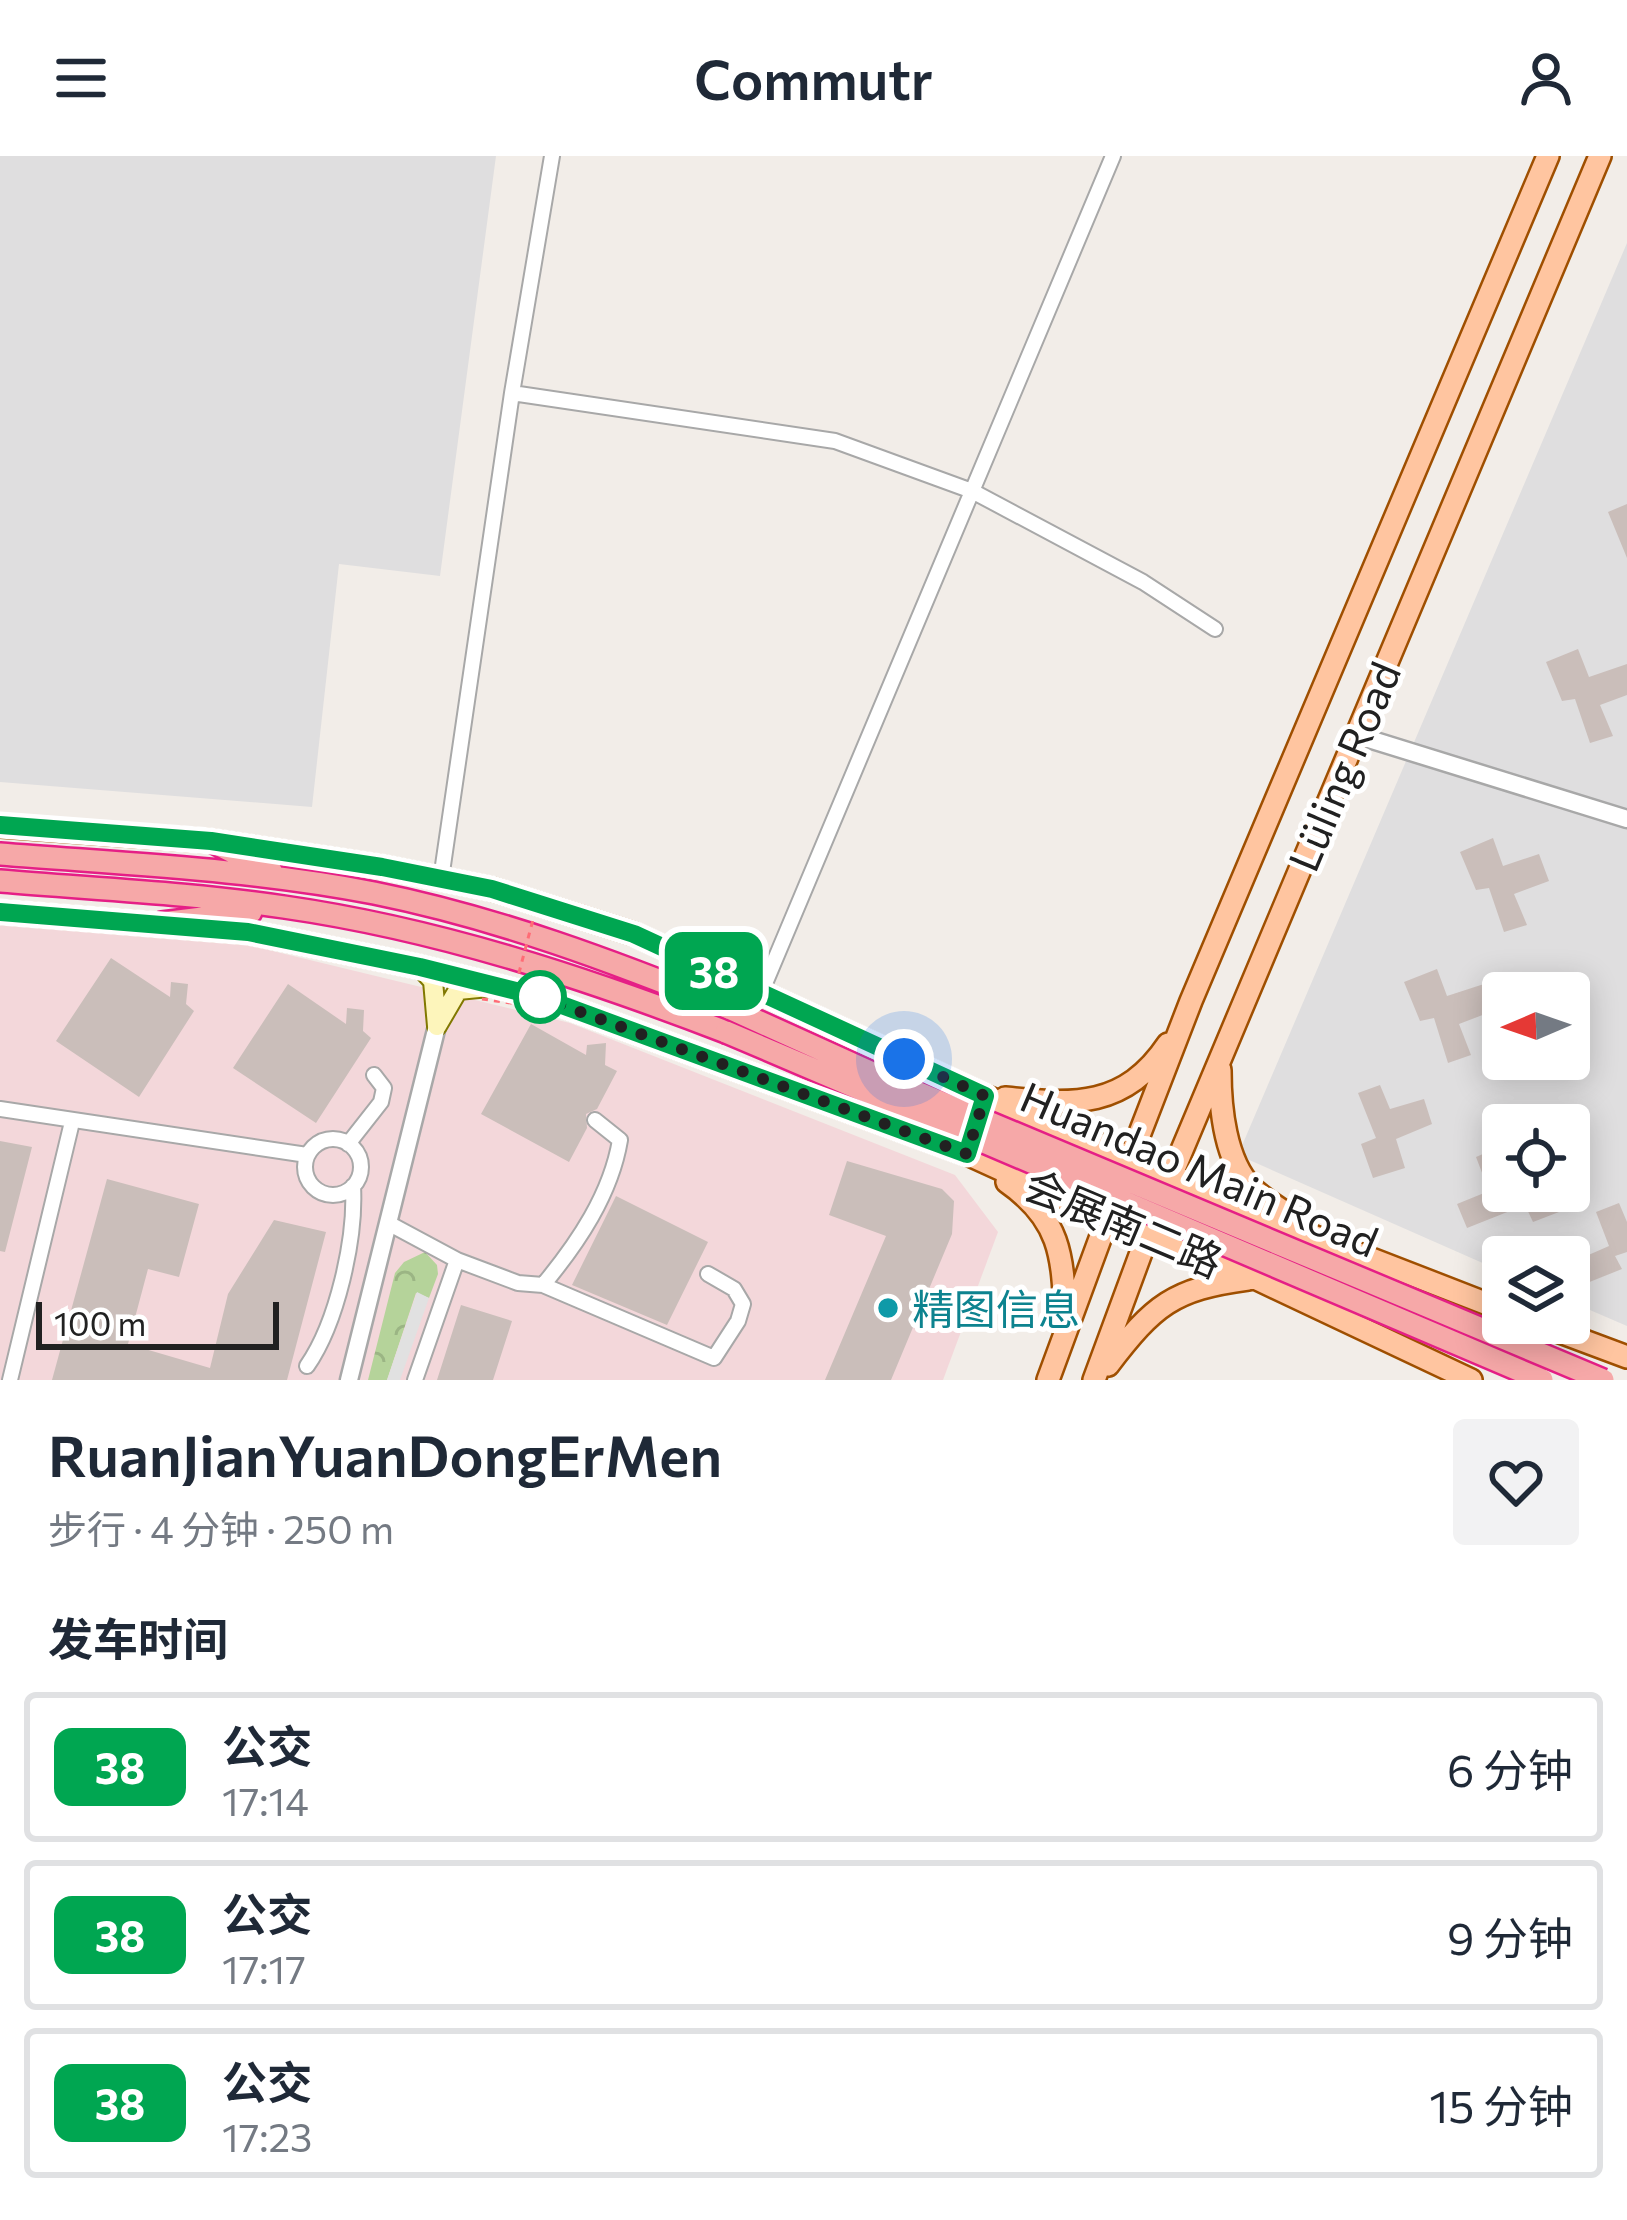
<!DOCTYPE html>
<html lang="zh">
<head>
<meta charset="utf-8">
<style>
	body { margin:0; font-family:Commissioner,"Noto Sans SC",sans-serif; background:#f2f2f3; color:#1f2937; height:100vh; display:flex; flex-direction:column; font-size:45px; white-space:nowrap }
	* { box-sizing:border-box; margin:0 }
	p { font-size:39px; color:#747a83 }
	.icon { flex:none; width:66px; height:66px; fill:none; stroke:currentColor; stroke-width:2; stroke-linecap:round; stroke-linejoin:round }
	.map { position:relative; height:1224px; overflow:hidden }
	.sheet { display:flex; flex-direction:column; background:#fff; flex:1 }
	.sheet>* { flex:none }
	.badge { padding:0 24px; border-radius:18px; font-size:42px; line-height:78px }
	.needle { width:78px; rotate:268deg }
	.controls { position:absolute; left:1482px; top:816px; display:grid; gap:24px }
	.controls a { display:grid; place-items:center; width:108px; height:108px; border-radius:12px; background:#fff; box-shadow:0 6px 30px #0003; font-size:60px }
	.scale { position:absolute; left:36px; bottom:30px; width:243px; box-sizing:border-box; padding-left:12px; border:6px solid #212121; border-top:0; font-size:33px; line-height:42px; white-space:nowrap; color:#212121; -webkit-text-stroke:9px #fff; paint-order:stroke }
	.you { position:absolute; width:60px; height:60px; margin:-30px; border:9px solid #fff; border-radius:50%; background:#1a73e8; box-shadow:0 0 0 18px #1a73e833 }
	.map>.badge { position:absolute; translate:-50% -50%; box-shadow:0 0 0 6px #fff }
	h2 { padding:0 48px; font-size:45px; line-height:108px }
	.round { display:grid; place-items:center; flex:none; width:126px; height:126px; border-radius:12px; background:#f2f2f3 }
	.overview { display:flex; align-items:center; justify-content:space-between; height:204px; padding:0 48px }
	h1 { font-size:57px; font-weight:600; line-height:90px }
	ul { padding:0; list-style:none }
	li { display:flex; align-items:center; gap:36px; height:150px; margin:0 24px 18px; padding:0 24px; border:6px solid #e0e1e3; border-radius:12px }
	li div { flex:1 }
	li b { display:block; font-size:45px }
	li em { font-style:normal }
	li .badge { min-width:132px; font-weight:700; text-align:center }
	header { display:flex; justify-content:space-between; align-items:center; height:156px; padding:0 48px; background:#fff; font-size:54px; font-weight:600 }
	.map>svg:first-child { display:block }
</style>
</head>
<body>
<header><svg class="icon" aria-label="menu" viewBox="0 0 24 24"><path d="M4 6h16M4 12h16M4 18h16"/></svg>Commutr<svg class="icon" aria-label="person" viewBox="0 0 24 24"><circle cx="12" cy="8" r="4"/><path d="M4 21q1-7 8-7t8 7"/></svg></header>
<div class="map">
<svg width="1627" height="1224" viewBox="0 0 1627 1224">
	<defs>
		<pattern id="forest-crowns" width="20" height="18" patternUnits="userSpaceOnUse" patternTransform="scale(3)"><rect width="20" height="18" fill="#b5d39a"/><path d="M2 6a3 3 0 1 1 6 0M12 15a3 3 0 1 1 6 0" fill="none" stroke="#9bb584"/></pattern>
	</defs>
	<rect width="100%" height="100%" fill="#f2ede8"/>
	<path fill="#dfdedf" fill-rule="evenodd" d="M0 0H496L440 420 339 408 312 651 0 626Z
		M1627 87V1170L1569 1145V1101H1503V1116L1238 999ZM1503 837H1569V903H1503ZM1503 969H1569V1035H1503Z"/>
	<path fill="#f3d7da" d="M0 769 244 788 570 867 955 1019 998 1076 943 1224H0Z"/>
	<path fill="url(#forest-crowns)" d="M425 1096 437 1109 438 1118 429 1142 416 1137 387 1224H368L395 1117 404 1106Z"/>
	<path fill="#e1e1e1" d="M417 1136 429 1142 400 1224H387Z"/>
	<path fill="#cabeba" d="M1627 348V402L1608 356Z
		M1578 493 1589 521 1627 508V539L1600 549 1613 580 1590 587 1575 543 1562 545 1546 506Z
		M1493 682 1503 710 1539 698 1549 725 1514 738 1527 769 1504 776 1489 732 1476 734 1460 696Z
		M111 802 170 841 171 826 188 828 186 848 194 855 139 941 56 885Z
		M1437 813 1447 840 1484 828 1493 855 1459 868 1471 899 1448 907 1434 862 1420 865 1404 826Z
		M288 828 346 868 347 852 364 854 363 875 371 882 316 967 233 912Z
		M531 868 586 899 587 889 606 887 605 909 617 915 597 953 586 958 587 972 569 1006 481 958Z
		M1380 929 1390 953 1424 943 1432 968 1396 983 1405 1012 1373 1022 1361 988 1376 982 1358 937Z
		M0 985 32 991 5 1096 0 1095Z
		M1499 991 1503 1001V1035H1557L1553 1038 1559 1056 1533 1066 1525 1049 1467 1072 1457 1048 1489 1035 1476 1001Z
		M847 1005 942 1033 954 1045 952 1078 891 1224H825L886 1080 829 1059Z
		M107 1023 199 1048 179 1121 148 1113 128 1188 210 1212 228 1138 274 1064 326 1076 287 1224H52Z
		M616 1040 708 1086 667 1169 572 1129Z
		M1619 1047 1627 1066V1096L1615 1100 1622 1113 1587 1127 1577 1104 1609 1090 1596 1056Z
		M461 1149 512 1165 493 1224H437Z"/>
	<g fill="none" stroke-linecap="round" stroke-linejoin="round">
		<defs>
			<path id="minor" d="M512 237 835 285 972 335 1143 426 1215 473
				M441 723 512 237 552 0
				M761 837 1113 0
				M0 953 307 999
				M305 1011a28 28 0 1 1 56 0a28 28 0 1 1-56 0Z
				M348 988 381 946 384 932 374 919
				M388 1067 457 1104 415 1224
				M457 1104 518 1127 543 1129C578 1087 611 1038 620 984L595 964
				M543 1129 714 1202 738 1165 743 1148 734 1133 708 1118
				M307 1210C337 1167 356 1083 353 1030
				M10 1224 72 966"/>
			<path id="tertiary" d="M1356 579 1627 663
				M349 1224 437 870"/>
			<path id="secondary" d="M420 811 433 825 437 870
				M437 870 458 834 489 831"/>
			<path id="primary" d="M0 670 211 685 382 711 492 733 634 778 985 940 1320 1083 1503 1154
				M0 756 248 776 420 811 540 841 967 998 1147 1080 1255 1122 1471 1224
				M1220 914C1220 951 1225 1005 1252 1032 1263 1043 1279 1052 1291 1061
				M1005 942C1074 949 1125 952 1168 888
				M1126 1013 1191 845 1548 0
				M1007 1026C1060 1063 1063 1099 1065 1160
				M1166 1032 1600 0
				M1536 1167 1627 1201
				M1108 1209C1154 1149 1173 1133 1248 1123
				M1048 1224 1111 1053
				M1094 1224 1152 1067"/>
			<path id="trunk" d="M211 685 272 716
				M0 698C125 708 251 713 374 737 498 762 615 806 731 853
				M0 725C94 733 190 737 284 751 437 773 583 821 726 876
				M162 767 251 756"/>
		</defs>
		<use href="#minor" stroke="#a8a8a8" stroke-width="18"/>
		<use href="#tertiary" stroke="#a8a8a8" stroke-width="21"/>
		<use href="#secondary" stroke="#817800" stroke-width="22"/>
		<use href="#primary" stroke="#9f4f00" stroke-width="26"/>
		<use href="#trunk" stroke="#e51f86" stroke-width="26"/>
		<use href="#minor" stroke="#fff" stroke-width="14"/>
		<use href="#tertiary" stroke="#fff" stroke-width="16"/>
		<use href="#secondary" stroke="#fdf5bb" stroke-width="18"/>
		<use href="#primary" stroke="#ffc5a0" stroke-width="21"/>
		<use href="#trunk" stroke="#f6a8a8" stroke-width="21"/>
		<defs>
			<path id="trunk-bridge" d="M731 853 888 924 1603 1224
				M726 876 1542 1224"/>
		</defs>
		<use href="#trunk-bridge" stroke="#e51f86" stroke-width="26" stroke-linecap="butt"/>
		<path stroke="#ff6c76" stroke-width="3" stroke-dasharray="6 6" stroke-linecap="butt" d="M482 843 511 847 539 741 585 750"/>
		<use href="#trunk-bridge" stroke="#f6a8a8" stroke-width="21"/>
	</g>
	<g fill="none" stroke-linecap="round" stroke-linejoin="round">
		<defs>
			<path id="line" d="M0 669 211 685 382 711 492 733 634 778 985 940 967 998 540 841 420 811 248 776 0 756"/>
		</defs>
		<use href="#line" stroke="#fff" stroke-width="27"/>
		<use href="#line" stroke="#00a651" stroke-width="18"/>
		<path stroke="#212121" stroke-width="12" stroke-dasharray="0 21.6" d="M540 841 967 998 985 940 904 903"/>
	</g>
	<circle fill="#fff" stroke="#00a651" stroke-width="6" cx="540" cy="841" r="24"/>
	<circle fill="#0f9aa8" stroke="#fff" stroke-width="4.5" cx="888" cy="1152" r="12"/>
	<g text-anchor="middle" dominant-baseline="central" stroke-width="10" stroke-linejoin="round" paint-order="stroke">
		<g font-size="42" fill="#212121" stroke="#fff">
			<text transform="translate(1343 610) rotate(-67)">Lüling Road</text>
			<text transform="translate(1200 1012) rotate(23)">Huandao Main Road</text>
			<text transform="translate(1124 1066) rotate(23)">会展南二路</text>
		</g>
		<g font-size="42" fill="#0d838f" stroke="#fff" text-anchor="start">
			<text x="912" y="1152">精图信息</text>
		</g>
	</g>
</svg>
<div class="controls">
<a><svg class="needle" viewBox="-14 -14 28 28"><path d="M0-13l5 13h-10z" fill="#e53935"/><path d="M0 13l5-13h-10z" fill="#747a83"/></svg></a>
<a><svg class="icon" aria-label="locate" viewBox="0 0 24 24"><circle cx="12" cy="12" r="6"/><path d="M12 2v4M12 18v4M2 12h4M18 12h4"/></svg></a>
<a><svg class="icon" aria-label="layers" viewBox="0 0 24 24"><path d="M12 4l9 5-9 5-9-5zM3 14l9 5 9-5"/></svg></a>
</div>
<div class="scale">100 m</div>
<div class="you" style="left:904px;top:903px"></div>
<b class="badge" style="left:714px;top:815px;background:#00a651;color:#fff">38</b>
</div>
<section class="sheet">
<div class="overview"><div><h1>RuanJianYuanDongErMen</h1><p>步行 · 4 分钟 · 250 m</p></div><a class="round"><svg class="icon" aria-label="heart" viewBox="0 0 24 24"><path d="M12 20l-8-8c-3-5 5-10 8-4 3-6 11-1 8 4z"/></svg></a></div>
<h2>发车时间</h2>
<ul>
<li><span class="badge" style="background:#00a651;color:#fff">38</span><div><b>公交</b><p>17:14</p></div><em>6 分钟</em></li>
<li><span class="badge" style="background:#00a651;color:#fff">38</span><div><b>公交</b><p>17:17</p></div><em>9 分钟</em></li>
<li><span class="badge" style="background:#00a651;color:#fff">38</span><div><b>公交</b><p>17:23</p></div><em>15 分钟</em></li>
</ul>
</section>
</body>
</html>
